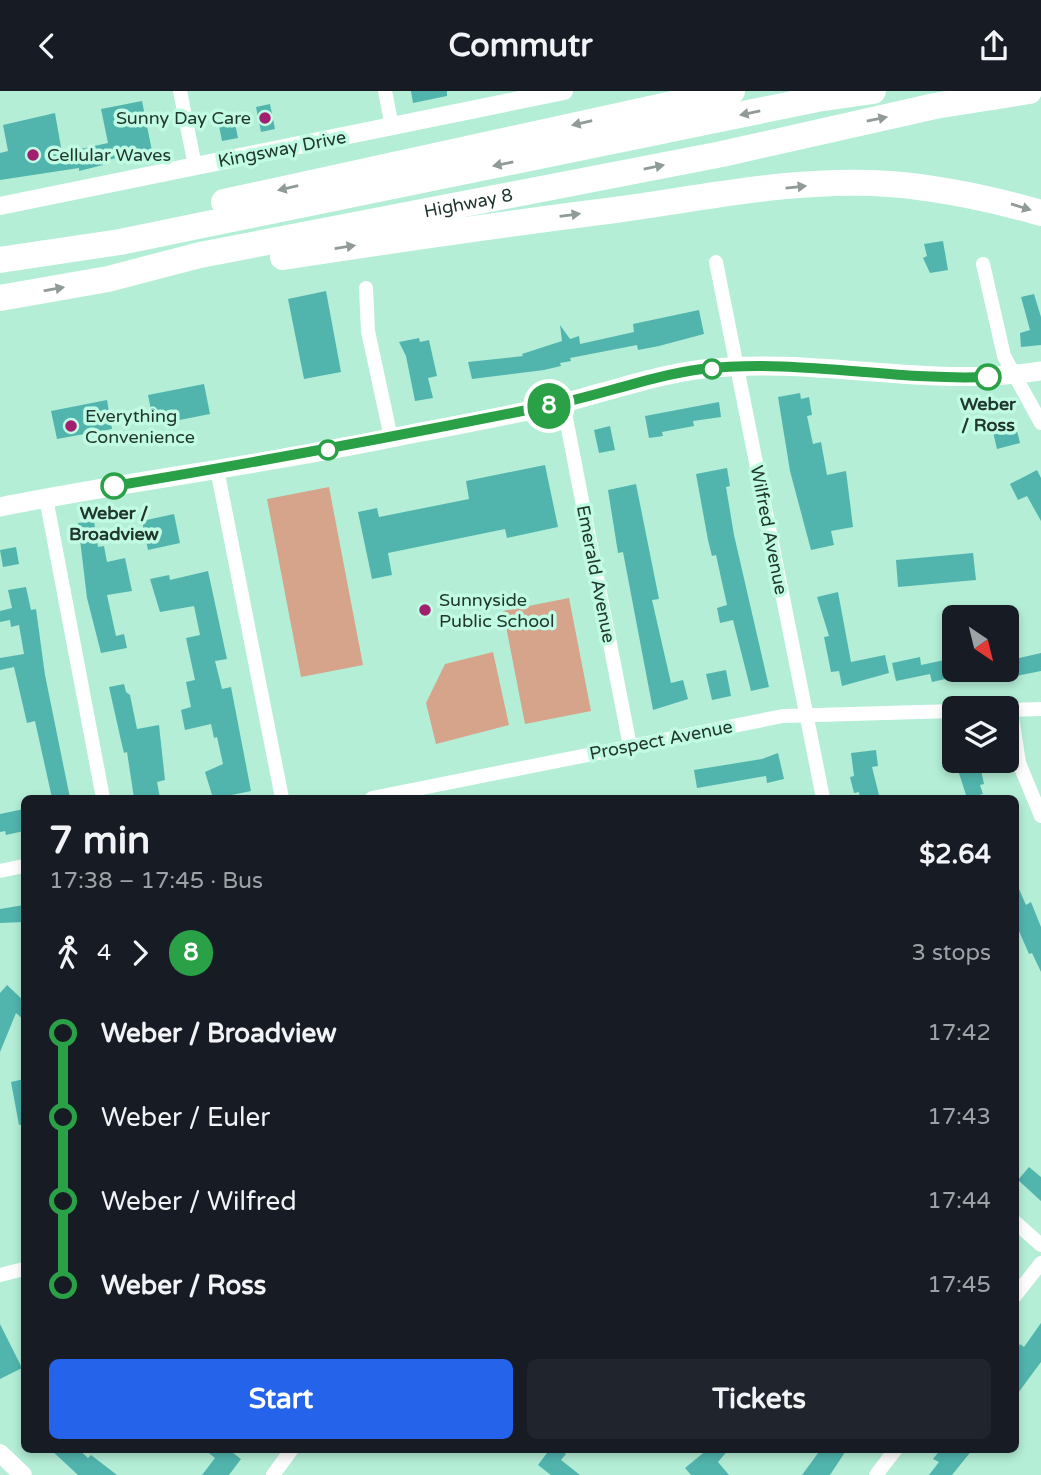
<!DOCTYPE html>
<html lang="en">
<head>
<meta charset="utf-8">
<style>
	body { margin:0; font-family:"Varela Round",sans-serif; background:#20242c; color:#f1f3f6; height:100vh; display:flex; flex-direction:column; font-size:26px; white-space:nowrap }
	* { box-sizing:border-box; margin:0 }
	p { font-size:23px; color:#9ea1a6 }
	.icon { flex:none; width:38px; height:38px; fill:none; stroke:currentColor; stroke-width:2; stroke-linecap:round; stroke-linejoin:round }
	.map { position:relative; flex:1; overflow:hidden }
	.side { position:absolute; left:21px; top:704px; width:998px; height:658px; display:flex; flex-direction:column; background:#171b24; border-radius:10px; box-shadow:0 4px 10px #0003 }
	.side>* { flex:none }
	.badge { padding:0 14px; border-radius:23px; font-size:24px; line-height:46px }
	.needle { width:46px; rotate:145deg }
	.buttons { position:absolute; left:942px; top:514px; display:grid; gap:14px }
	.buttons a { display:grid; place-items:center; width:77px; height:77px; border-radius:10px; background:#171b24; box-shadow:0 4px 10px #0003; font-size:35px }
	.map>.badge { position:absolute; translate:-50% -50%; box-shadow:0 0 0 4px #fff }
	.legs { display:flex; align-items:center; gap:10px; height:77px; padding:0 28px; font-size:23px }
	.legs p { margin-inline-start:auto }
	.overview { display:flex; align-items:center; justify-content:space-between; height:119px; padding:0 28px }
	h1 { font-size:38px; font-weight:700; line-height:52px }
	.action { display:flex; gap:14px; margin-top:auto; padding:14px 28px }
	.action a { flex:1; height:80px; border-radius:10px; background:#2563eb; color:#fff; font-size:28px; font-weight:700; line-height:80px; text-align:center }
	.action a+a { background:#20242c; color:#f1f3f6 }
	ul { padding:0 28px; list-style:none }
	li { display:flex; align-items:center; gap:24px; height:84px; font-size:26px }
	li i { display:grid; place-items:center; width:10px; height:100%; margin:0 9px; background:currentColor }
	li i::after { content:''; width:18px; height:18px; margin:-9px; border:5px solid; border-radius:50%; background:#171b24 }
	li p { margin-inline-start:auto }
	li:first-child i { background:linear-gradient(#0000 50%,currentColor 0) }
	li:last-child i { background:linear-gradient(currentColor 50%,#0000 0) }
	header { display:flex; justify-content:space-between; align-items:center; height:91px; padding:0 28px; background:#171b24; font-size:32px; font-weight:700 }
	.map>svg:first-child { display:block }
</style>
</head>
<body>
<header><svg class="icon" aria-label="back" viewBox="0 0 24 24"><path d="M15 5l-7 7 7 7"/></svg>Commutr<svg class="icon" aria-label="share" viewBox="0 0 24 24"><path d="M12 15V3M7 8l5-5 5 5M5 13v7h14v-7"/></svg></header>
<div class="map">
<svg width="1041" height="1384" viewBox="0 0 1041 1384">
	<rect width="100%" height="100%" fill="#b4eed7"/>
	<path fill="#d5a48a" d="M329 396 363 574 301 586 267 408Z
		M569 507 591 620 525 633 503 520Z
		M493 561 509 634 436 653 426 612 445 573Z"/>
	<path fill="#51b5ae" d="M411 0H447V5L413 12Z
		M142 10 152 60 102 70 103 74 79 80V77L0 89V62L8 60 3 34 55 22 62 62 108 52 101 18Z
		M270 13 275 38 261 41 256 16Z
		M235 32 238 47 222 50 219 35Z
		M943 150 948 179 930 182 923 167 927 165 924 153Z
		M326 200 341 281 304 288 288 208Z
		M1034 203 1041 226V254L1021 256 1020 242 1030 239 1021 206Z
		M699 219 704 243 659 255 638 259 637 254 570 267 571 270 560 272 561 275 544 279 472 288 468 271 523 265 522 263 562 250 560 234 570 248 579 245 580 253 634 241 633 233Z
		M419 247 420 251 429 249 437 285 428 287 433 307 415 310 406 265 399 251Z
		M204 293 210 323 154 334 148 304Z
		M800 302 801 308 809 306 812 324 807 325 813 353 821 351 827 384 846 380 853 436 831 440 834 454 811 459 790 380 778 306Z
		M107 309 112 338 57 348 51 320Z
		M719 311 721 326 693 330 694 335 662 341 663 345 649 347 645 325Z
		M610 335 615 359 599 362 594 339Z
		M1016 336 1020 352 997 358 993 341Z
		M545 374 558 436 507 447 505 438 388 462 392 484 372 488 358 421 377 417 379 426 469 408 466 390Z
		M727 377 730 395 726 396 734 444 769 596 751 600 733 529 720 532 717 517 727 514 716 464 712 465 708 449 696 383Z
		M1037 379 1041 387V430L1027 405 1018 409 1010 393Z
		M636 393 659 508 652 509 671 592 683 589 688 608 653 619 623 461 618 462 608 399Z
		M174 423 180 452 148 459 142 430Z
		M94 430 98 456 104 455 107 471 125 467 132 500 107 504 116 545 124 543 127 557 101 562 87 507 78 432Z
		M16 456 19 473 3 476 0 459Z
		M973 462 976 489 898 496 896 469Z
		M208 480 227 568 215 570 222 598 231 596 251 700 217 707H213L205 681 223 673 217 646 214 647 211 633 185 639 181 619 191 616 186 591 195 589 186 547 200 544 194 515 160 521 150 488 169 484 170 489Z
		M26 496 31 519 36 518 45 584 70 707H52L35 630 27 632 14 576 0 579V567L24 563 19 534 11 536 10 529 0 531V520L12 517 8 499Z
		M838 501 851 571 885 564 889 582 842 595 839 580 831 581 824 546 829 545 817 506Z
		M1041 562V580L1006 587V570Z
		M920 566 921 574 954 567V586L932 591 930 583 896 590 892 572Z
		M726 579 731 605 712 609 706 583Z
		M966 579H998L999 584 968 590Z
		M124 593 126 601 130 604 137 638 159 634 165 689 157 691 160 707H134L127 661 124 662 122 654 109 596Z
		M876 659 878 675 872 676 879 704 860 707 859 701 854 702 850 686 854 685 851 662Z
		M778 662 784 688 767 692 766 685 697 697 694 679 762 668Z
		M955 670H979L984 693 980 694 983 703 967 707Z
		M24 718V740L6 744 5 740 0 741V723Z
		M1015 789 1026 814 1031 811 1041 836V881L1032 862 1029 863 1015 831Z
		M24 814V831L0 832V818Z
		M7 894 24 910V929L16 922 0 961V902Z
		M24 988V1033L19 1034 11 991Z
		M1029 1076 1041 1086V1110L1018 1089Z
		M1041 1232V1271L1015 1306V1261L1020 1253 1024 1256Z
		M0 1233 22 1277 0 1288Z
		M50 1358H78L88 1367 91 1364 117 1384H78Z
		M204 1358H228L241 1368 229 1384H202L215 1367Z
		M550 1358H559L566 1363 561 1369 580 1384H551L538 1374Z
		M708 1358H729L718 1371 729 1384H691L685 1377Z
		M821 1358H847L830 1384H802Z
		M941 1358H973L952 1384H929L939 1371 933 1368Z"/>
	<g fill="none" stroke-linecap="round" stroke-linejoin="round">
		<path stroke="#fff" stroke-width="14" d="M180 0 195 75
			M385 0 392 36
			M716 171 823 707
			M983 173 1004 265 1041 332
			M366 197 368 240 391 347
			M563 312 630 655
			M217 378 282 707
			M46 407 103 707
			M1006 619 1041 618
			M1011 619 1019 672 1041 725
			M372 707 783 625 954 620
			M0 780 24 775
			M1015 1131 1041 1154
			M0 1184 24 1178
			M1015 1205 1041 1172
			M273 1384 292 1358
			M876 1384 896 1358"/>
		<path stroke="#fff" stroke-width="18" d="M0 115 564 0
			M0 1362 23 1384"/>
		<path stroke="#fff" stroke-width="19" d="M0 416C123 391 248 376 371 351 435 338 500 327 563 312 610 300 655 284 703 278 816 265 928 298 1041 280"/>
		<g stroke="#fff" stroke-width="26">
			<path d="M224 111 732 0"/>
			<path d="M283 166C393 149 504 133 615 119 704 107 799 86 890 93 941 97 992 108 1041 122"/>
			<path d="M0 169 120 151 817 8 873 0"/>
			<path id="s1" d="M0 207 108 188 200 164 722 63 935 15 1029 0"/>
		</g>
	</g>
	<defs><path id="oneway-solid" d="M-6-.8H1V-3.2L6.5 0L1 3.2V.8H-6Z" transform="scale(1.75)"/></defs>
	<g fill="#909b96">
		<use href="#oneway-solid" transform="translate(750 22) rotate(168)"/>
		<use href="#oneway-solid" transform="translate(877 28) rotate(-12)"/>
		<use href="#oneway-solid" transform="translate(582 32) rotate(167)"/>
		<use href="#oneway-solid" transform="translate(503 73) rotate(169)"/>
		<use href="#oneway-solid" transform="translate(654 76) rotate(-11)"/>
		<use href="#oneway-solid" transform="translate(796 96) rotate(-6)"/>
		<use href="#oneway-solid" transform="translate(288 97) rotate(167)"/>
		<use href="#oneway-solid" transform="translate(1021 116) rotate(17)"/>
		<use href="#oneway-solid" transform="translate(570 124) rotate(-7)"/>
		<use href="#oneway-solid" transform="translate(345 156) rotate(-9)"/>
		<use href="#oneway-solid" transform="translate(54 198) rotate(-10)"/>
	</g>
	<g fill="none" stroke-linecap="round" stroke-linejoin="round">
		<defs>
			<path id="line-1" d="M114 395C259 371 403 344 547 315 599 305 649 285 702 278 798 267 892 290 988 286"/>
		</defs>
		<use href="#line-1" stroke="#fff" stroke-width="16"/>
		<use href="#line-1" stroke="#2ba147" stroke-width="10"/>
	</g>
	<g fill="#a11f6f" stroke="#c1fbe4" stroke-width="2.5">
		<circle cx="265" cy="27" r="7"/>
		<circle cx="33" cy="64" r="7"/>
		<circle cx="71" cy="335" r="7"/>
		<circle cx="425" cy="519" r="7"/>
	</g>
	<g fill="#fff" stroke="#2ba147" stroke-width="3.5">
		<circle cx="712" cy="278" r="9"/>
		<circle cx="988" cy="286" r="12"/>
		<circle cx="328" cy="359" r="9"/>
		<circle cx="114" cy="395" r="12"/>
	</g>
	<g text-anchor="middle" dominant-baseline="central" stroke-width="7" stroke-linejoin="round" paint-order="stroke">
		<g font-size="18" fill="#20372e" stroke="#c1fbe4" text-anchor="start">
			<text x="251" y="27" text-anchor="end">Sunny Day Care</text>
			<text x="47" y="64">Cellular Waves</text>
			<text x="85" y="325">Everything<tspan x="85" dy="21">Convenience</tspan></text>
			<text x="439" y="509">Sunnyside<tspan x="439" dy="21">Public School</tspan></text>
		</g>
		<g font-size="18" fill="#20372e" stroke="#c1fbe4">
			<text transform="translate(282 58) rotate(-11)">Kingsway Drive</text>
			<text stroke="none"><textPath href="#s1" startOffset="478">Highway 8</textPath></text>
			<text transform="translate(769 439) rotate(79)">Wilfred Avenue</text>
			<text transform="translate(596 483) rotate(79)">Emerald Avenue</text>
			<text transform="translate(661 649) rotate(-11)">Prospect Avenue</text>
		</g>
		<g font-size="18" font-weight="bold" fill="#20372e" stroke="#c1fbe4">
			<text x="988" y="313">Weber<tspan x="988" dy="21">/ Ross</tspan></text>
			<text x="114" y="422">Weber /<tspan x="114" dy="21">Broadview</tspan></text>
		</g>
	</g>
</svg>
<div class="buttons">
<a><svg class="needle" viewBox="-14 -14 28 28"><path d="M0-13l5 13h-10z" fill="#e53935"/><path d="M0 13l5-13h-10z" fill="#9ea1a6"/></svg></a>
<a><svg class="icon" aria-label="layers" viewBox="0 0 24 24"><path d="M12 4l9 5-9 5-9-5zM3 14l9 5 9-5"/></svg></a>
</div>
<b class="badge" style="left:549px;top:315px;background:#2ba147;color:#fff">8</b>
<section class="side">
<div class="overview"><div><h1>7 min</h1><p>17:38 – 17:45 · Bus</p></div><b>$2.64</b></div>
<div class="legs"><svg class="icon" aria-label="walk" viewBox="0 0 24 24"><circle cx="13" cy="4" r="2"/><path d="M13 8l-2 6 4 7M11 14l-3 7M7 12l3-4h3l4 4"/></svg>4<svg class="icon" aria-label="forward" viewBox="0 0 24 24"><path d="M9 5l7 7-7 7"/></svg><b class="badge" style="background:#2ba147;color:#fff">8</b><p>3 stops</p></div>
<ul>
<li><i style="color:#2ba147"></i><b>Weber / Broadview</b><p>17:42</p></li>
<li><i style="color:#2ba147"></i><span>Weber / Euler</span><p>17:43</p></li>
<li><i style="color:#2ba147"></i><span>Weber / Wilfred</span><p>17:44</p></li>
<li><i style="color:#2ba147"></i><b>Weber / Ross</b><p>17:45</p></li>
</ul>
<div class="action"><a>Start</a><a>Tickets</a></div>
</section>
</div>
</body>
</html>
